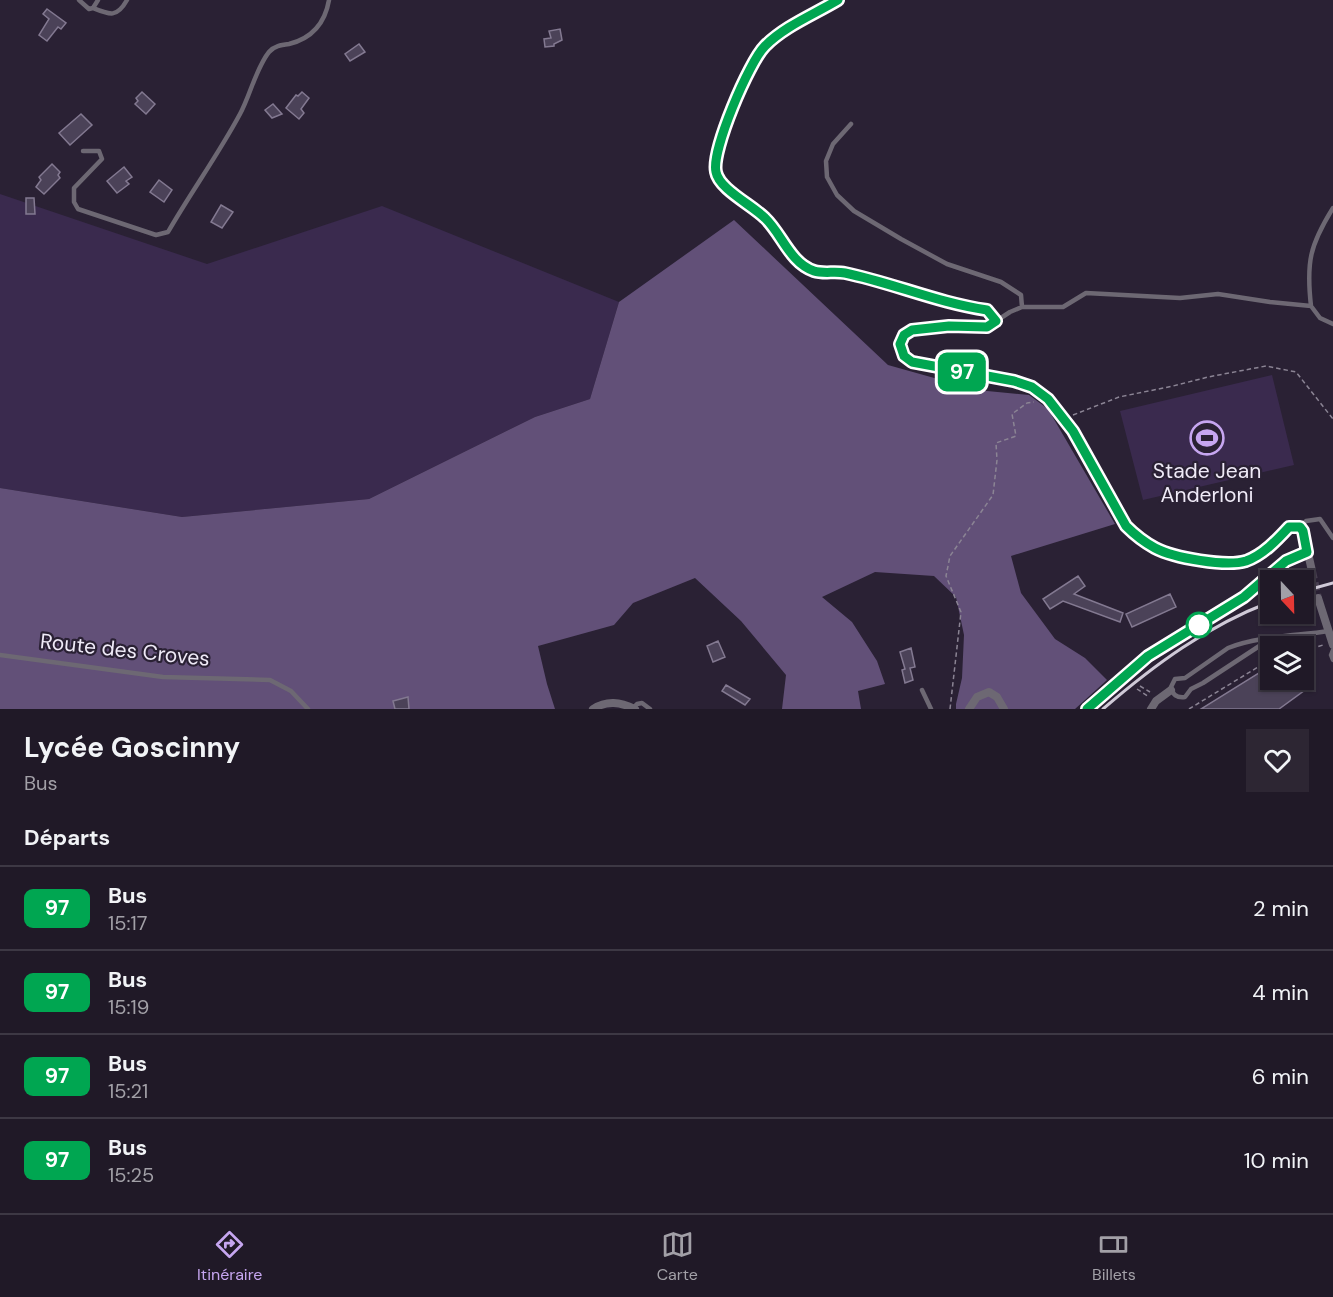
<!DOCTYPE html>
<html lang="fr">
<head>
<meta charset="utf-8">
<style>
	body { margin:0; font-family:"DM Sans",sans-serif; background:#2d2633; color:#f1f3f6; height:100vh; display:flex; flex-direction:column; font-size:22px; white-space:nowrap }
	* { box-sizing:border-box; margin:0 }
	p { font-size:20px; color:#a2a0a7 }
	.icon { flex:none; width:33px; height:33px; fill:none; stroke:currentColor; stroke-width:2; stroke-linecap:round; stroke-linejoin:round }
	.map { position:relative; height:709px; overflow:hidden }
	.side { display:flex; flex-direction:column; background:#201927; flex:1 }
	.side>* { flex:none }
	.badge { padding:0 12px; border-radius:9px; font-size:21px; line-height:39px }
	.needle { width:39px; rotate:158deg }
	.tools { position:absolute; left:1260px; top:570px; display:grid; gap:12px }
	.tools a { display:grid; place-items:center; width:54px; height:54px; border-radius:0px; background:#201927; box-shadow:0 2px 4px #0004,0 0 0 2px #3d3844; font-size:30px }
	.map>.badge { position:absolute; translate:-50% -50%; box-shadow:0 0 0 3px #fff }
	h2 { padding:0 24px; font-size:22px; line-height:54px }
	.round { display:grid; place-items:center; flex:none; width:63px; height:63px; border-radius:0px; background:#2d2633 }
	.summary { display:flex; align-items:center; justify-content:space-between; height:102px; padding:0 24px }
	h1 { font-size:28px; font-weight:700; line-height:45px }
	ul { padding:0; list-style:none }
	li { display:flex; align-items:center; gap:18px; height:84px; padding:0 24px; border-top:2px solid #3d3844 }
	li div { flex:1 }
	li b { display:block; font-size:22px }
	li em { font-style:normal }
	li .badge { min-width:66px; font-weight:700; text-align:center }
	.menu { display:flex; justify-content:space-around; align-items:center; height:84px; border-top:2px solid #3d3844; background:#201927; font-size:16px; color:#a2a0a7 }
	.menu a { display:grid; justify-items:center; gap:3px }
	.menu .active { color:#c6a6f0 }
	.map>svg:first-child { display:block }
</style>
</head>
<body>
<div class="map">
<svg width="1333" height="709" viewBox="0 0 1333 709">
	<rect width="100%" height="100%" fill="#2a2134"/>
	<path fill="#3a2a4e" d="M0 194 207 264 382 206 619 302 590 399 535 417 369 499 182 517 0 488Z
		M1272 375 1294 465 1143 500 1120 411Z"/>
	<path fill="#625078" d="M734 220 888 365 977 390 1029 395 1048 409 1115 524 1011 556 1021 593 1055 639 1085 658 1107 680 1075 709H956V704L962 678 964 635 956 597 934 576 875 572 822 597 852 622 877 661 885 684 858 691 861 709H782L786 675 741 621 695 578 633 603 614 625 538 646 547 684 555 709H0V488L182 517 369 499 535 417 590 399 619 302Z"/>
	<path fill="#4b4258" stroke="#837991" stroke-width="1.5" d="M47 9 66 23 61 29 58 27 47 41 39 35 49 19 43 14Z
		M560 29 562 40 554 44V46L545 47 544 39 551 38 549 31Z
		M359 44 365 52 350 61 345 54Z
		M142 92 155 104 146 114 135 104 138 101 136 98Z
		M302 92 309 98 301 109 304 113 299 119 286 108 296 95 298 96Z
		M273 104 282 114 272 118 265 110Z
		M81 114 92 125 70 145 59 133Z
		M52 164 60 172 58 175 60 178 44 194 36 187 41 180 39 177Z
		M124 167 132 177 126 181 129 184 117 193 107 181Z
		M159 180 172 190 164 202 150 192Z
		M26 198H34L35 214H26Z
		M221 205 233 212 222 228 211 222Z
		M1078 576 1085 586 1074 594 1123 613 1120 622 1063 601 1050 609 1043 599Z
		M1170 594 1176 607 1132 627 1126 614Z
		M718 641 725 657 713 662 707 646Z
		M911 648 915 667 910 668 913 680 905 683 902 670 905 669 900 652Z
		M1270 666V680H1298L1305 690 1279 709H1201Z
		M726 685 750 699 745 705 722 691Z
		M408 697 409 709H395L393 701Z"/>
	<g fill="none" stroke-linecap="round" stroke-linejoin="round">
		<path stroke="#483f51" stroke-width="8" stroke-dasharray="8 4" stroke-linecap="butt" d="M1312 571 1318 598"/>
		<path stroke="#8b8494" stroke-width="1.5" stroke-dasharray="4.5 3" stroke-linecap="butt" d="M1073 415 1119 397 1173 386 1208 377 1266 366 1296 372 1333 419
			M1304 651 1323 645
			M1140 686 1150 692
			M1137 689 1149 697
			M950 709 961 612 946 576 950 556 993 495 997 460 996 443 1016 436 1012 414 1027 403 1034 402
			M1189 709 1263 664 1270 661"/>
		<path stroke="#6d6873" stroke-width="4.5" d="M79 0 89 9 93 8 98 0
			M838 0C813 15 785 25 765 46 749 62 711 151 715 172 719 189 752 206 765 218 782 234 790 263 814 271 823 274 835 271 845 273 893 283 938 303 987 310L996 321
			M93 8C110 15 117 18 127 0
			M851 124 833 144 826 161 827 177 837 195 854 211 901 239 947 264 1001 282 1021 295 1022 307
			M83 151H99L102 159 74 188V202L78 209 156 235 168 232C191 192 218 155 240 114 250 96 256 68 269 52 274 46 281 45 289 44 313 38 325 23 329 0
			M1311 306 1320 318 1333 324
			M1014 381 912 362 904 356 900 344 905 335 912 330 949 326 987 327 1010 312 1022 307H1063L1086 293 1180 298 1218 294 1270 302 1311 306C1306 262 1310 245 1333 208
			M1300 527 1306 521 1320 519 1333 538
			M1270 639 1203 683 1191 689 1185 697C1177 698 1172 695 1171 687L1175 679 1185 678 1228 648C1259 636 1296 636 1329 631
			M1333 650 1331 655 1333 660
			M0 655 163 677 270 680 291 691 308 709
			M922 690 931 709
			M633 708 637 704 642 703 650 709"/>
		<path stroke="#6d6873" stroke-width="8" d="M1014 381C1044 391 1055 406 1073 431 1093 469 1117 531 1157 549 1169 554 1184 557 1197 559 1217 563 1237 565 1256 556 1269 549 1287 524 1300 527L1303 531 1312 571
			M1318 598 1333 645
			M593 709C607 700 620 702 635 709
			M969 709 977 697 989 692 997 697 1004 709
			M1087 709 1148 656 1244 597 1286 561 1307 552
			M1151 709 1156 701 1171 690"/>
		<path stroke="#cfc9d7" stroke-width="3" d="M1304 591 1333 583
			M1103 709C1154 665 1207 626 1270 602"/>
	</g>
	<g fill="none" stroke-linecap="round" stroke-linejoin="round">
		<defs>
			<path id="line" d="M838 0C813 15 785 26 765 46 749 62 711 151 716 172 719 189 752 205 765 218 782 234 790 263 814 271 823 274 835 271 845 273 893 283 938 303 987 310L996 321 987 327 949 326 912 330 904 335 900 344 904 356 912 362 1014 381 1032 387 1048 399 1073 431 1126 526C1135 535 1144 542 1155 548 1174 558 1226 567 1246 561 1263 555 1277 540 1289 527H1300L1303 531 1307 552 1286 561 1244 597 1148 656 1087 709"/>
		</defs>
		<use href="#line" stroke="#fff" stroke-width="14"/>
		<use href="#line" stroke="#00a651" stroke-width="9"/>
	</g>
	<defs>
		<symbol id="stadium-ring" viewBox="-11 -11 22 22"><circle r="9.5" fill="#2a2134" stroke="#c6a6f0" stroke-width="1.5"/><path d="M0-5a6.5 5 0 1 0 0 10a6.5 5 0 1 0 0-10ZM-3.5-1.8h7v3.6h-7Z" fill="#c6a6f0"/></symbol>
	</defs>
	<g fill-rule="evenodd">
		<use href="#stadium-ring" x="1188" y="419" width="38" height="38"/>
	</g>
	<circle fill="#fff" stroke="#00a651" stroke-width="3" cx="1199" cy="625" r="12"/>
	<g text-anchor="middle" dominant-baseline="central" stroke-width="4.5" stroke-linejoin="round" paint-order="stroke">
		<g font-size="21" fill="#efeaf7" stroke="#2a2134">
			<text x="1207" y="471">Stade Jean<tspan x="1207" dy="24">Anderloni</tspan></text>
		</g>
		<g font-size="21" fill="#efeaf7" stroke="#2a2134">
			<text transform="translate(125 650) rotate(6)">Route des Croves</text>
		</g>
	</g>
</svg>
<div class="tools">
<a><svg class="needle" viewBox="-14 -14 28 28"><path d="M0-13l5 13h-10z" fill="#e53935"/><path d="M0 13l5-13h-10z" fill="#a2a0a7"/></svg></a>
<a><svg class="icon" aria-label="layers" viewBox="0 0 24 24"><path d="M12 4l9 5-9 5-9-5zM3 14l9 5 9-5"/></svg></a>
</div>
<b class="badge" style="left:962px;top:372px;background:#00a651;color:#fff">97</b>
</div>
<section class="side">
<div class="summary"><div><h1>Lycée Goscinny</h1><p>Bus</p></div><a class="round"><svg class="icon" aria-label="heart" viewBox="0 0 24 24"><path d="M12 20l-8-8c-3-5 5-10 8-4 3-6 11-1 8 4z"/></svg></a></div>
<h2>Départs</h2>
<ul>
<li><span class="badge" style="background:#00a651;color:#fff">97</span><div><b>Bus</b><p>15:17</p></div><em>2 min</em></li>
<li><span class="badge" style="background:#00a651;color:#fff">97</span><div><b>Bus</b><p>15:19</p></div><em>4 min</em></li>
<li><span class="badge" style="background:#00a651;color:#fff">97</span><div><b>Bus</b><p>15:21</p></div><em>6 min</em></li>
<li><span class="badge" style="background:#00a651;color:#fff">97</span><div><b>Bus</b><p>15:25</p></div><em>10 min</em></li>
</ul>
</section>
<nav class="menu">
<a class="active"><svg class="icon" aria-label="directions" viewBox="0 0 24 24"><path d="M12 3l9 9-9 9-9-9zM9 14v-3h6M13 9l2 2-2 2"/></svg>Itinéraire</a>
<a><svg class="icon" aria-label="map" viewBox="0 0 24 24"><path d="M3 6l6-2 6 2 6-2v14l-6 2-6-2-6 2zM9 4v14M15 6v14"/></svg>Carte</a>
<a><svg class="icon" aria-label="tickets" viewBox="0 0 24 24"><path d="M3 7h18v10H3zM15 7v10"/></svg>Billets</a>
</nav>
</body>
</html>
